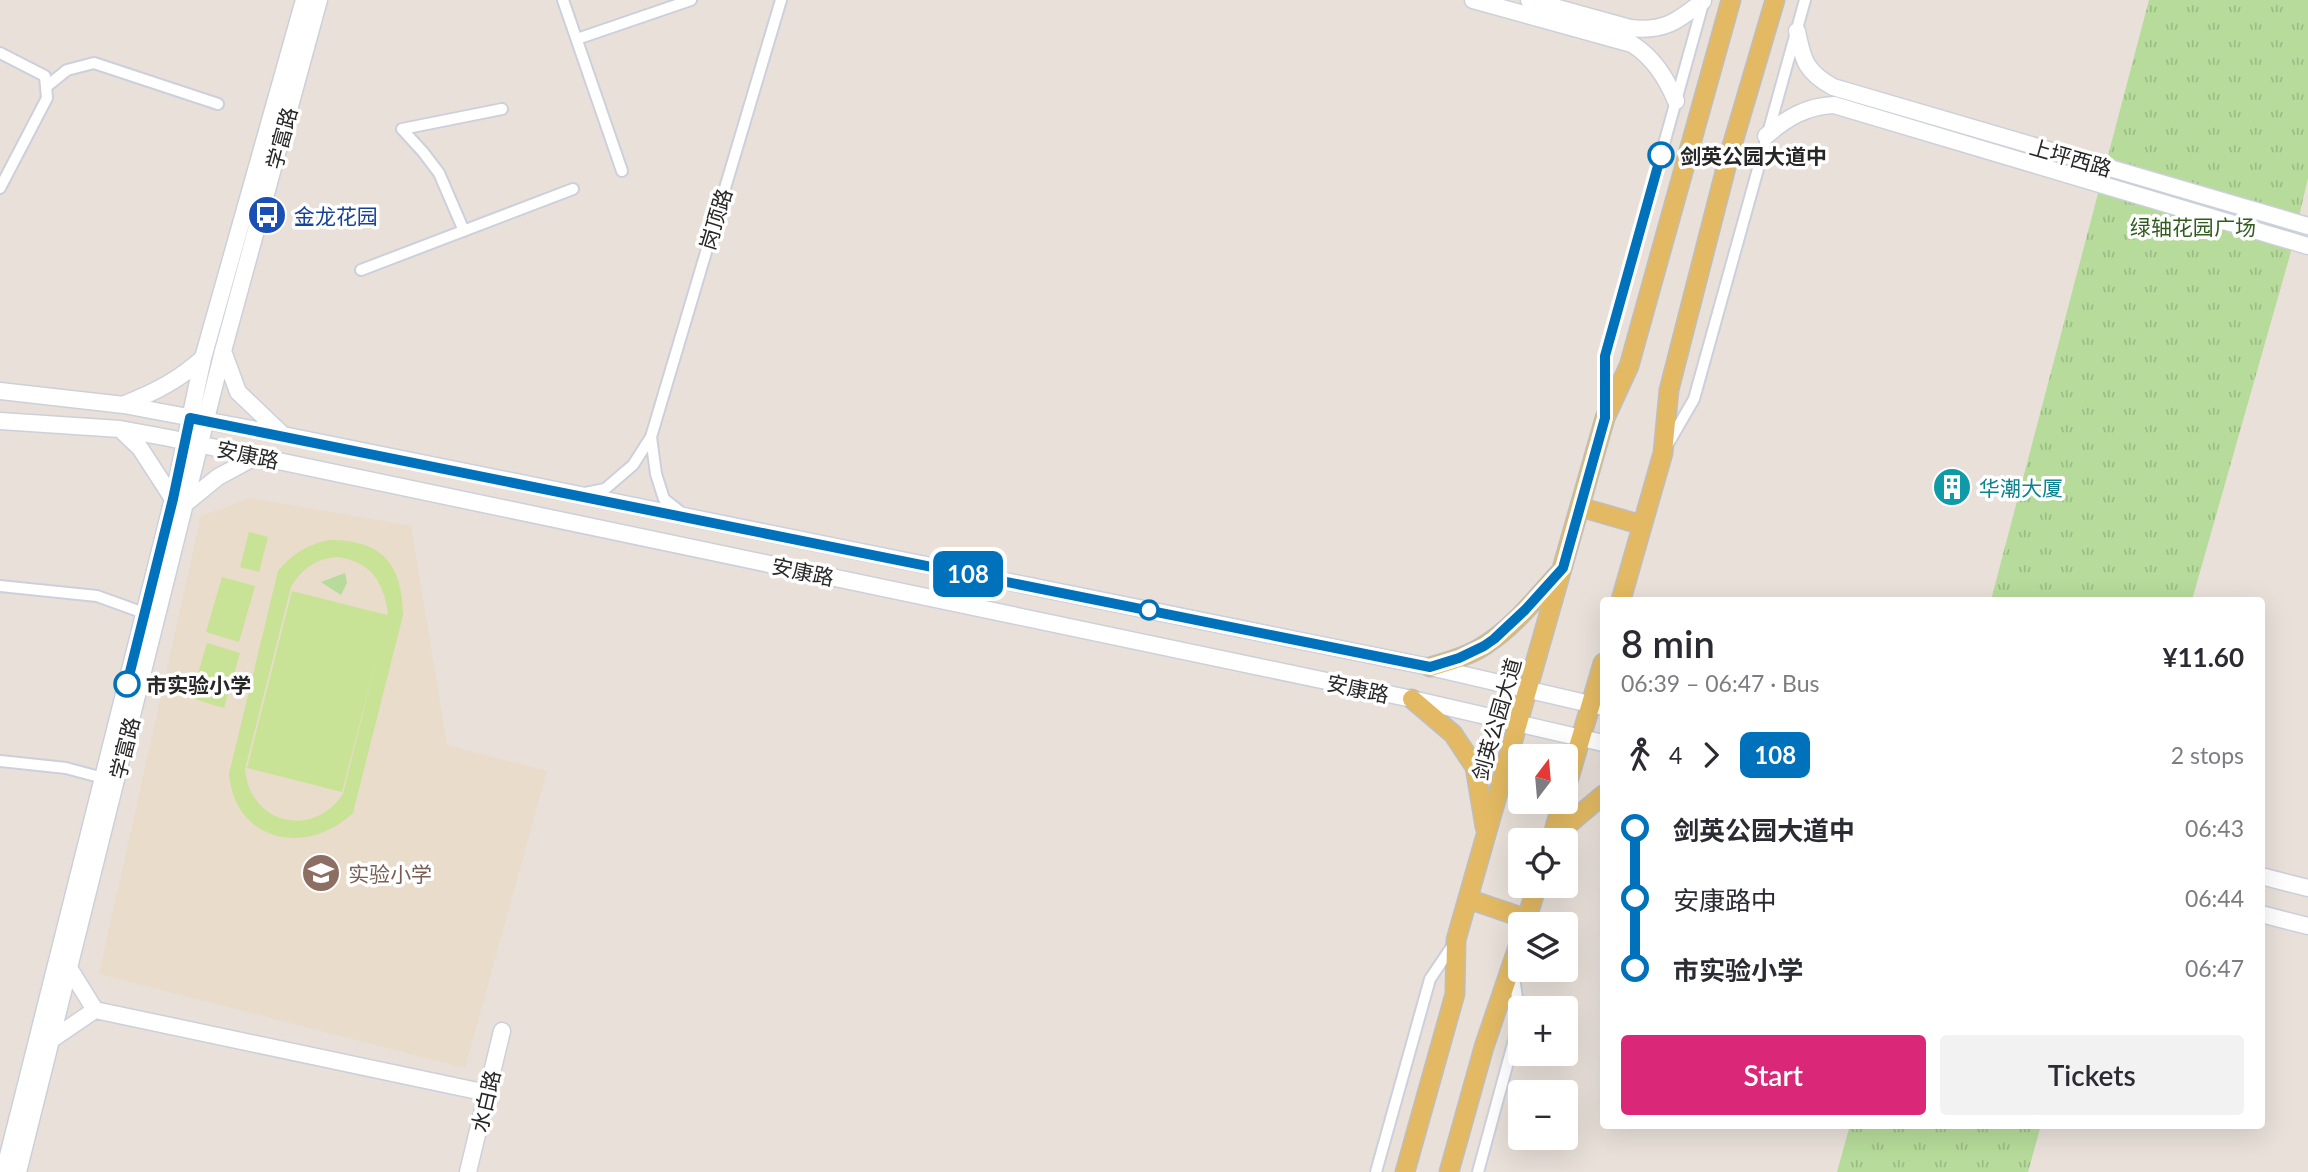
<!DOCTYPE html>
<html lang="en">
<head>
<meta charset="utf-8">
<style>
	body { margin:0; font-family:Lato,"Noto Sans SC",sans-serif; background:#f2f2f3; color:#2b2b33; height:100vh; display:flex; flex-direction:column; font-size:26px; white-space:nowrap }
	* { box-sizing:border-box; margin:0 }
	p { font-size:23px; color:#7c7c81 }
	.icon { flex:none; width:38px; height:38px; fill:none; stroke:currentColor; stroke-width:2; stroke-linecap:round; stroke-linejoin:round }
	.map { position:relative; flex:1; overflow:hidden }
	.panel { position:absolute; left:1600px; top:597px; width:665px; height:532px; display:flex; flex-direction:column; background:#fff; border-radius:7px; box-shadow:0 7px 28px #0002 }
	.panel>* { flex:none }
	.badge { padding:0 14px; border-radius:10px; font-size:24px; line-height:46px }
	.needle { width:46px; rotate:16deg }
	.controls { position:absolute; left:1508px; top:744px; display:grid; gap:14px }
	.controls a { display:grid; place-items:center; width:70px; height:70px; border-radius:7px; background:#fff; box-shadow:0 7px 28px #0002; font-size:35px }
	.map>.badge { position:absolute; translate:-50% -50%; box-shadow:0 0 0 4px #fff }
	.legs { display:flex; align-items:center; gap:10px; height:77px; padding:0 21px; font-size:23px }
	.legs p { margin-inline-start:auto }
	.head { display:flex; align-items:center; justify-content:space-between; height:119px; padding:0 21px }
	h1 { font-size:38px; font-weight:600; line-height:52px }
	.primary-button { display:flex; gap:14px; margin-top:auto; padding:14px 21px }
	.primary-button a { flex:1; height:80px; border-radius:7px; background:#db2777; color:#fff; font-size:28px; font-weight:600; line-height:80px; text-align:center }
	.primary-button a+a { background:#f2f2f3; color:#2b2b33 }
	ul { padding:0 21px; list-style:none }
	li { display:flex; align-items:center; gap:24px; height:70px; font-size:26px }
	li i { display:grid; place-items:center; width:10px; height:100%; margin:0 9px; background:currentColor }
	li i::after { content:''; width:18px; height:18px; margin:-9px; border:5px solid; border-radius:50%; background:#fff }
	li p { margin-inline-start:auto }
	li:first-child i { background:linear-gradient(#0000 50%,currentColor 0) }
	li:last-child i { background:linear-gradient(currentColor 50%,#0000 0) }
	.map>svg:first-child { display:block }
</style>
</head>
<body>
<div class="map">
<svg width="2308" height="1172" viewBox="0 0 2308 1172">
	<defs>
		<pattern id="park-tufts" width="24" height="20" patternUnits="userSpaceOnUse" patternTransform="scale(1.75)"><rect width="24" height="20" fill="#b6db9a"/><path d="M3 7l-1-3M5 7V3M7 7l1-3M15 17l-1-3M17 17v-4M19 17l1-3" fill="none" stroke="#9cbc85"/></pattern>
	</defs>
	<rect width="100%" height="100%" fill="#e8e0d9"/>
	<path fill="#e9dcca" d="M251 498 411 526 447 745 547 771 465 1068 99 974 201 516Z"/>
	<path fill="#b6db9a" d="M345 573 347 583 341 595 321 582Z"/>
	<path fill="url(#park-tufts)" d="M2149 0H2308V178L2290 255 2192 600H1991Z
		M1850 1125H2041L2028 1172H1837Z"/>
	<path fill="#c8e296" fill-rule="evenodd" d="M249 532 268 537 259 572 240 567Z
		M329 540C382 540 402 563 403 615L353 813C306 857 235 842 229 774L278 571C292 554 308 544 329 540ZM337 557C370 561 383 581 388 612L387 615 292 591 247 768 342 792 377 656 343 794C313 839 250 825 245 769L291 587C302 568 316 559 337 557Z
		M222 577 255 586 239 642 206 632Z
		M207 643 240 653 224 708 191 698Z"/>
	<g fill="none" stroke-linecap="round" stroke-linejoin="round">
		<defs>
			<path id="street" d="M563 0 622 171
				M577 39 691 0
				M0 53 45 76 47 98 0 188
				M46 87 67 70 94 63 218 104
				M402 129 423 152 439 173 464 231
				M402 129 502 109
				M361 270 573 189
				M1605 411V356L1704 0
				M651 437 656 474 664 499 683 514
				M1668 444 1694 399 1805 0
				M585 493 605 489 633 465 651 437 781 0
				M0 586 97 596 144 613
				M0 761 66 768 103 778
				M1376 1172 1430 979 1455 942
				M1478 1172 1520 1018 1513 971"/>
			<path id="secondary" d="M1473 0 1632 44C1654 58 1666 78 1676 101
				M1529 0 1630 28C1664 32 1678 21 1703 1
				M1797 31C1803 61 1806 72 1833 87L2308 226
				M1766 136C1786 118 1807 106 1834 105L2308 246
				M223 351 238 392 283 435
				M0 391 124 405 283 435 1430 667 1603 707
				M125 404C155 392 179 380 203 358
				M0 421 120 429 169 438 1412 699 1603 743
				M120 429 140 448 173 499
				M186 503 218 477 257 456
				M2261 876 2308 888
				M2261 914 2308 926
				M69 968 95 1010
				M51 1040 95 1010 487 1093
				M4 1172 173 499 203 358 304 0
				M18 1172 223 351 319 0
				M468 1172 502 1031"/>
			<path id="primary" d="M1580 507 1642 525
				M1621 600 1663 453 1669 390 1729 156 1775 0
				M1430 667C1449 661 1469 656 1485 645 1514 627 1536 598 1559 573
				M1412 699 1453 734 1475 767 1485 827
				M1566 788 1603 663
				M1552 838 1562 802
				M1551 839 1603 795
				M1468 899 1527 919
				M1525 924 1537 886
				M1405 1172 1455 994 1456 940 1605 418 1629 366 1731 0
				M1449 1172 1484 1047 1521 938"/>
		</defs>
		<use href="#street" stroke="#ccd0db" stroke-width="14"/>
		<use href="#secondary" stroke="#ccd0db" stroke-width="19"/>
		<use href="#primary" stroke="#bebebe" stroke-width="21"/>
		<use href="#street" stroke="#fff" stroke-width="10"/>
		<use href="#secondary" stroke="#fff" stroke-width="16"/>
		<use href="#primary" stroke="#e3ba63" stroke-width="18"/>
	</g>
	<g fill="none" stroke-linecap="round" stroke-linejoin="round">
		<defs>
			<path id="line-1" d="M127 684 173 499 190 418 1430 667 1459 658 1484 646 1494 639 1525 610 1563 568 1605 418V356L1661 155"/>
		</defs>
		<use href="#line-1" stroke="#fff" stroke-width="16"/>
		<use href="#line-1" stroke="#0072bc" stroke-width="10"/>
	</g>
	<defs>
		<symbol id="bus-disc" viewBox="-11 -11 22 22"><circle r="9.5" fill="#1a4fb4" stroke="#fff"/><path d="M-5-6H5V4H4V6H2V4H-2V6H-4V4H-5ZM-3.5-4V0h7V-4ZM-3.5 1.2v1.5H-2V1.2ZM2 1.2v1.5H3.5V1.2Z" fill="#fff"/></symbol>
		<symbol id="building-disc" viewBox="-11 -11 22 22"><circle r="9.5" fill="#0f9aa8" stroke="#fff"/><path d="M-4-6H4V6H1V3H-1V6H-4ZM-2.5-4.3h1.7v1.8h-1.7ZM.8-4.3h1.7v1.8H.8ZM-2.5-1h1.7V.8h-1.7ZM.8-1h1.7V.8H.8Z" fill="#fff"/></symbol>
		<symbol id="school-disc" viewBox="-11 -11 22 22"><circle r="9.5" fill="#8d6e63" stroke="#fff"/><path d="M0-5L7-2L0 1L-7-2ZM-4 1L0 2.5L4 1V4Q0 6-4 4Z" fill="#fff"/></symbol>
	</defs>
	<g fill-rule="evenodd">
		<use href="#bus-disc" x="245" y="193" width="44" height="44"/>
		<use href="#building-disc" x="1930" y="465" width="44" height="44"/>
		<use href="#school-disc" x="299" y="851" width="44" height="44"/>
	</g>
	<g fill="#fff" stroke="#0072bc" stroke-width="3.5">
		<circle cx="1661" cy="155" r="12"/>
		<circle cx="1149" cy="610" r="9"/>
		<circle cx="127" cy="684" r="12"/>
	</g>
	<g text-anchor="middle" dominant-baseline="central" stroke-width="7" stroke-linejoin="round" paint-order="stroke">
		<g font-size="21" fill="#272727" stroke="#fff">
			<text transform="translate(281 138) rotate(-75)">学富路</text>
			<text transform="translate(2071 157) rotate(16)">上坪西路</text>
			<text transform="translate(715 219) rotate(-73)">岗顶路</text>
			<text transform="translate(248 454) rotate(12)">安康路</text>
			<text transform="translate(803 571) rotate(12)">安康路</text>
			<text transform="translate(1358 688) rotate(12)">安康路</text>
			<text transform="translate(1496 719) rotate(-74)">剑英公园大道</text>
			<text transform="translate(124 748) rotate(-76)">学富路</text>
			<text transform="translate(485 1101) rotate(-77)">水白路</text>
		</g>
		<g font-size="21" font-weight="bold" fill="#272727" stroke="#fff" text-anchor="start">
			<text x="1680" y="155">剑英公园大道中</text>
			<text x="146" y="684">市实验小学</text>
		</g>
		<g font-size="21" fill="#164399" stroke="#fff" text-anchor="start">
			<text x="294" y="215">金龙花园</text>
		</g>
		<g font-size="21" fill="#315c1f" stroke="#fff">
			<text x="2193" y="226">绿轴花园广场</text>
		</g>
		<g font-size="21" fill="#0d838f" stroke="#fff" text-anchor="start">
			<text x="1979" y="487">华潮大厦</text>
		</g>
		<g font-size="21" fill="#785e54" stroke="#fff" text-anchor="start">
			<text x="348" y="873">实验小学</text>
		</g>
	</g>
</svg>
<div class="controls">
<a><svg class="needle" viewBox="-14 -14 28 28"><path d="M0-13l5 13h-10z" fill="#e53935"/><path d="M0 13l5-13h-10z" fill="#7c7c81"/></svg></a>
<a><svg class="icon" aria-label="locate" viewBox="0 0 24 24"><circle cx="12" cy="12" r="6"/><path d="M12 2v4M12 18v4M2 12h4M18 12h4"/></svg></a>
<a><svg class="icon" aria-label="layers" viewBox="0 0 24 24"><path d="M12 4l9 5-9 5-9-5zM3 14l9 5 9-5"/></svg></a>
<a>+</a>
<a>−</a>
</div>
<b class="badge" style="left:968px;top:574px;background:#0072bc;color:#fff">108</b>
<section class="panel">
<div class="head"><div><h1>8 min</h1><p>06:39 – 06:47 · Bus</p></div><b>¥11.60</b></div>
<div class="legs"><svg class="icon" aria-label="walk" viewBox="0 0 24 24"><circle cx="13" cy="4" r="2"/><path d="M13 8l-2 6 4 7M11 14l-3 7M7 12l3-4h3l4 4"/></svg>4<svg class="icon" aria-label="forward" viewBox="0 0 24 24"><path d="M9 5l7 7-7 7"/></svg><b class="badge" style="background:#0072bc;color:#fff">108</b><p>2 stops</p></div>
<ul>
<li><i style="color:#0072bc"></i><b>剑英公园大道中</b><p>06:43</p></li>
<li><i style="color:#0072bc"></i><span>安康路中</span><p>06:44</p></li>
<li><i style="color:#0072bc"></i><b>市实验小学</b><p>06:47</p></li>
</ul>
<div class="primary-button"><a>Start</a><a>Tickets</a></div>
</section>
</div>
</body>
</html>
